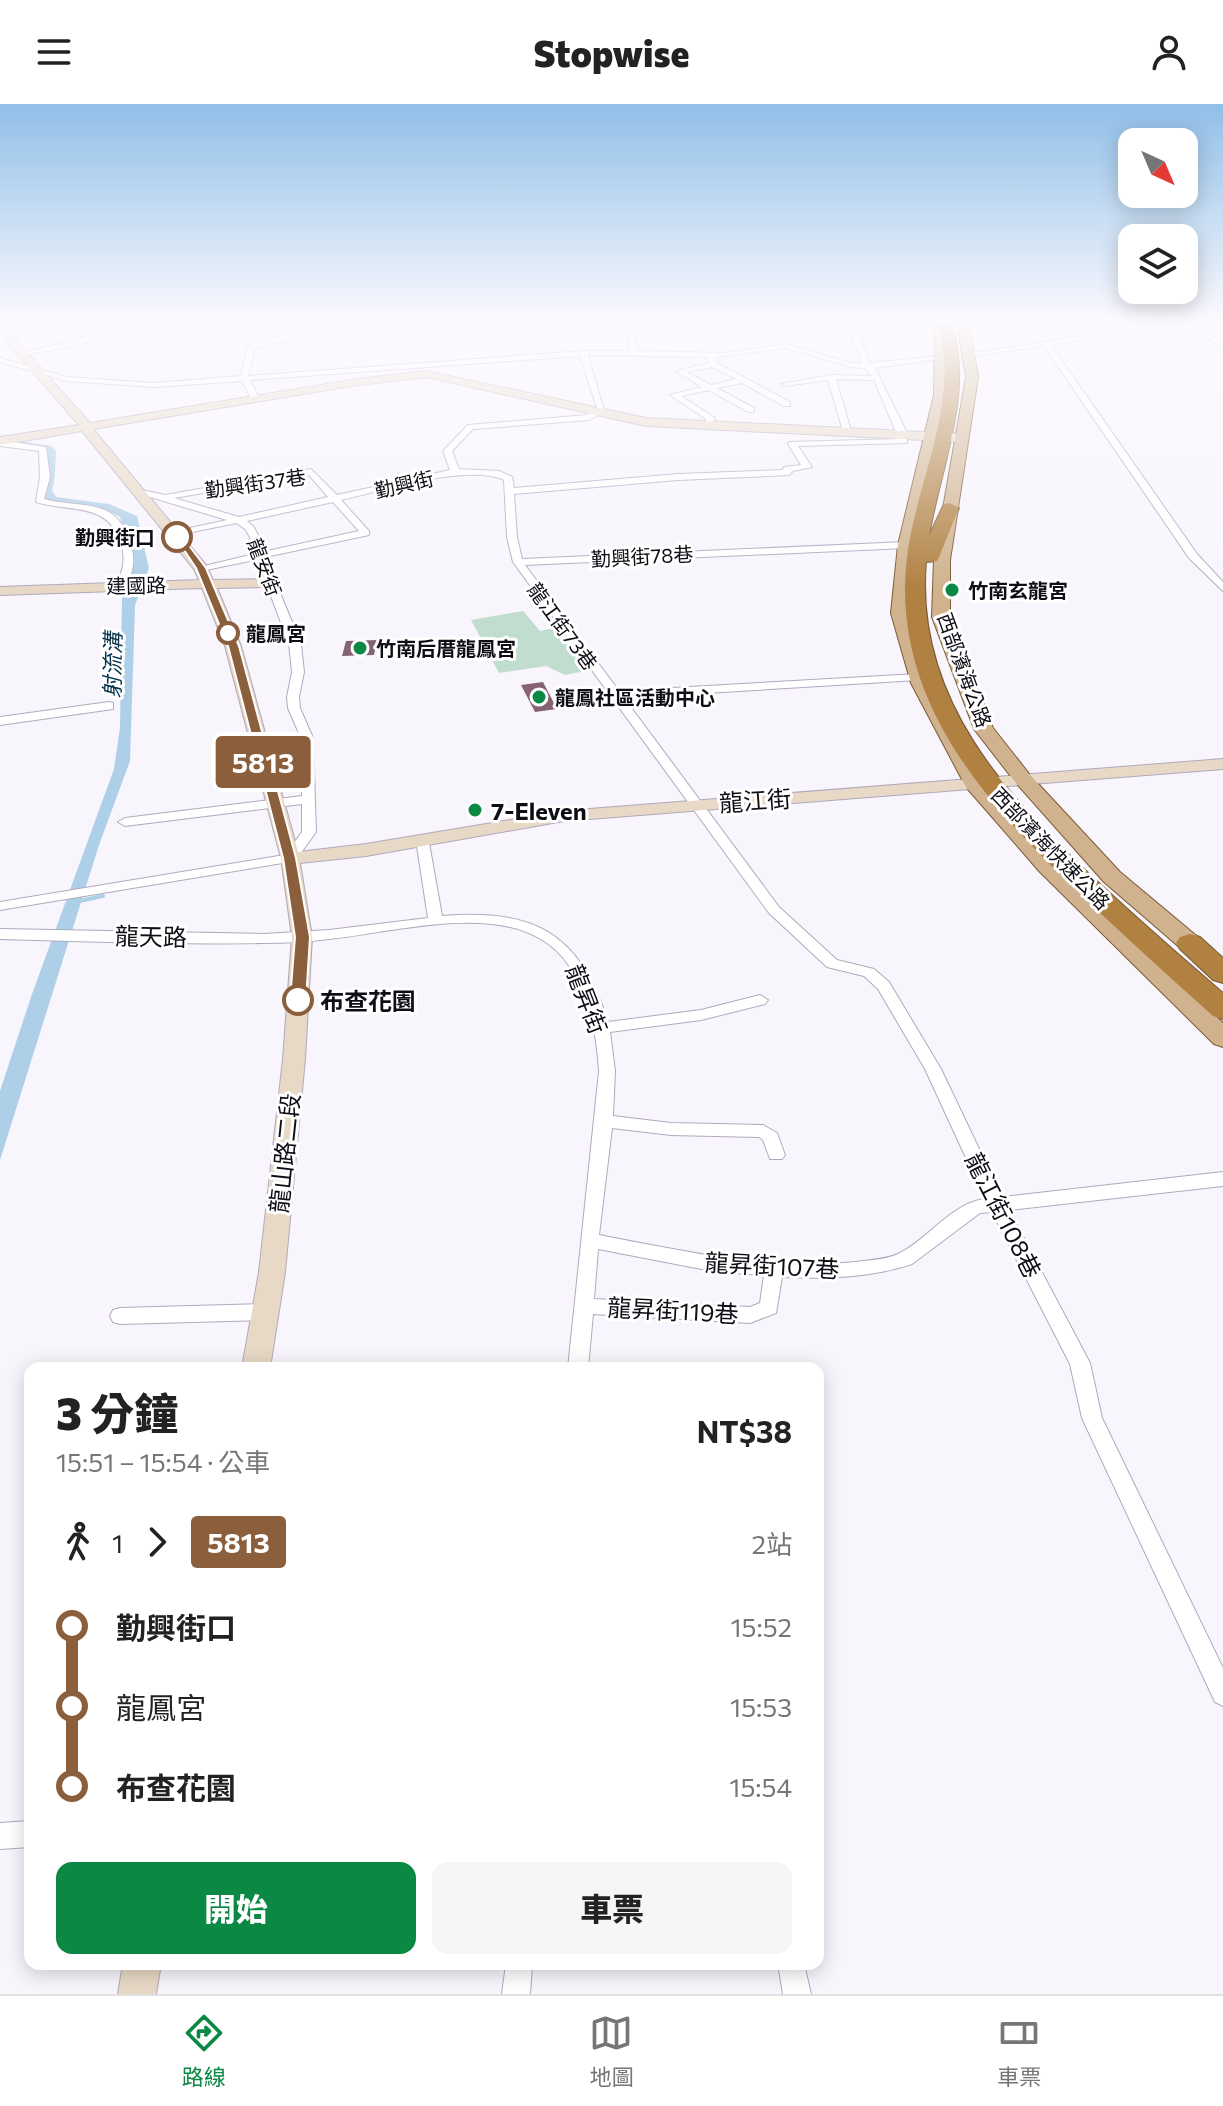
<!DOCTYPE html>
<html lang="zh-TW">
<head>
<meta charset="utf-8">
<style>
	body { margin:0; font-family:Commissioner,"Noto Sans TC",sans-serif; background:#f6f6f6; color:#222; height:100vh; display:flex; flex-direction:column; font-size:30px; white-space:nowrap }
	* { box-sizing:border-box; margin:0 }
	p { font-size:26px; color:#767676 }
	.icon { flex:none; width:44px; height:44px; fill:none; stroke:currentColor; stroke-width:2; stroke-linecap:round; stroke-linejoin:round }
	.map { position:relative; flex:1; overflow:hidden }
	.side { position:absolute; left:24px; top:1258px; width:800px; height:608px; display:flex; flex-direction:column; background:#fff; border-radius:16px; box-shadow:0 4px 20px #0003 }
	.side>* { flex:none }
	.badge { padding:0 16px; border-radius:6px; font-size:28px; line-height:52px }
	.needle { width:52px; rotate:136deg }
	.tools { position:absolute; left:1118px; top:24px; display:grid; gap:16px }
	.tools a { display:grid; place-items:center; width:80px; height:80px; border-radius:16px; background:#fff; box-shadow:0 4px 20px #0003; font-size:40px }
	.map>.badge { position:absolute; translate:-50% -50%; box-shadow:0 0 0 4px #fff }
	.legs { display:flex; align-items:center; gap:12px; height:88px; padding:0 32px; font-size:26px }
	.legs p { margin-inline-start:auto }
	.head { display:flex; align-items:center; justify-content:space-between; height:136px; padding:0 32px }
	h1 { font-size:44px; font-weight:800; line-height:60px }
	.primary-button { display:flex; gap:16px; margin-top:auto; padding:16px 32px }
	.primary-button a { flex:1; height:92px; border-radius:16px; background:#0b8843; color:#fff; font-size:32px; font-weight:800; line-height:92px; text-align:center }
	.primary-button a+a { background:#f6f6f6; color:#222 }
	ul { padding:0 32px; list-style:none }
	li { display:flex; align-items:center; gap:28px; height:80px; font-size:30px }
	li i { display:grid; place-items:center; width:12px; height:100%; margin:0 10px; background:currentColor }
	li i::after { content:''; width:20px; height:20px; margin:-10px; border:6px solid; border-radius:50%; background:#fff }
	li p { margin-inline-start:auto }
	li:first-child i { background:linear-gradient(#0000 50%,currentColor 0) }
	li:last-child i { background:linear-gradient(currentColor 50%,#0000 0) }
	header { display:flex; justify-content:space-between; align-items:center; height:104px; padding:0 32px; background:#fff; font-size:36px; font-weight:800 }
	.dock { display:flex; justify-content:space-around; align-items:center; height:112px; border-top:2px solid #e0e0e0; background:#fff; font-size:22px; color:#767676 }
	.dock a { display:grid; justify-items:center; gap:4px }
	.dock .active { color:#0b8843 }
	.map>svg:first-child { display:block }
</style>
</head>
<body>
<header><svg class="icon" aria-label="menu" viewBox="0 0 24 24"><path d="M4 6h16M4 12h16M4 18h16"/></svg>Stopwise<svg class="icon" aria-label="person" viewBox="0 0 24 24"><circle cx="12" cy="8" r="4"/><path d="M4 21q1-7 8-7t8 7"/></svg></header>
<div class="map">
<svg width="1223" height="1890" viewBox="0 0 1223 1890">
	<rect width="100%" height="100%" fill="#f8f5fd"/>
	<path fill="#c1ddcf" d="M523 507 540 527 559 523 590 566 565 571 546 562 499 569 471 516Z"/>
	<path fill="#adcfe7" d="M0 334 51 342 56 347C55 361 56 373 52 386L56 393 109 400 137 412 149 464 135 501 130 657 99 741 0 1056V987L31 893 114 665 120 624 122 494 134 457 120 413 106 406 44 395 48 349 44 345 0 338Z"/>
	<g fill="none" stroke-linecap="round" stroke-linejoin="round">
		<path stroke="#adcfe7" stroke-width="4" d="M79 797 103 792"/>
	</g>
	<path fill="#866370" d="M377 536 374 551 342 552 346 537Z
		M543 578 557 605 535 608 521 581Z"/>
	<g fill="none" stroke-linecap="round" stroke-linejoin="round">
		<defs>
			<path id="street" d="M118 219H129L82 240 25 251 21 249 77 236Z
				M304 219H313L288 236 255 245 248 272 583 247H630L626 227 629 219H637L634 227 637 247 725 249 786 240 851 259H862L847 219H855L870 259 941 252 945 254 875 264 907 329V339L798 342 812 363 793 367 789 371 678 376 514 390 517 433 522 455 906 438 911 441 906 444 525 461 619 587 918 570 924 573 918 576 624 594 779 803 837 856 874 865 889 878 941 965 1002 1093 1223 1068V1082L1009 1106 1090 1259 1102 1314 1223 1564V1602L1215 1598 1082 1314 1070 1260 992 1108 980 1109 912 1160C869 1174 827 1175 782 1173L776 1209 750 1219 593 1210 588 1264H568L599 967C596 920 584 859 539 834 483 802 389 829 329 835 306 838 284 839 262 839 175 841 87 837 0 835V825L264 830 329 826 428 814 416 736 418 733H428L442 812C535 805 579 828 608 918L701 906 760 891 768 896 765 900 701 916 610 928 615 967 613 1012 671 1019 763 1021 777 1029 785 1051 782 1055H770L763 1036 759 1033 671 1031 612 1024 599 1131C683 1147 770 1167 855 1158 869 1156 885 1156 898 1150 928 1136 951 1099 985 1095L925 965 878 885 864 872 827 863 769 809 513 458 507 433 504 376C469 359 381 387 341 396L369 427V431L270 452 276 479 301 540 304 568 299 593 300 604 313 634 316 728 295 757 0 806V798L285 751 302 728V700L125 722 118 718 125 714 302 692 301 634 288 604 287 593 292 568 289 540 266 479 260 455 201 467 196 464 258 449 246 426 237 419 172 432V428L227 416 133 388V384L165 391 311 365 337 391 450 366 443 347 468 321 587 311 597 304 580 252 250 276 259 294 255 296 251 294 242 277 154 283 67 277 0 258V254L67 273 154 279 240 272 249 242 282 232ZM786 244 851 263 865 264 872 272 831 271 781 280 785 282 828 276 843 327 847 330 851 327 836 275 874 276 899 335 789 338 788 340 801 361 784 363 783 366 678 370 514 384 512 373 499 367 459 365 452 347 473 325 589 316 604 307 588 251 707 253 709 259 676 267 702 283 670 291 706 315 702 324H708L715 314 681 292 709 286 748 308H754V304L717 284 742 279 784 302H790V298L717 259 715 253ZM712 263 736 275 711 281 687 268ZM309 371 328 393 239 413 174 394ZM333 398 359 427 267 447 253 422 247 417ZM598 1145 717 1168 764 1171 760 1199 750 1203 594 1195Z
				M372 219H380L384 228 461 222 465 224 381 232Z
				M1168 219H1189L1051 241 1197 450 1223 478V487L1189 454 1044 242 971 252 967 250Z
				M1193 219H1201L1223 241V247Z
				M0 336 46 343 50 373 44 395C80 405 114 392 129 435 136 453 134 468 125 484L116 482C123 467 126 455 121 439 107 397 71 409 36 398L40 373 39 347 0 342Z
				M109 598 113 599V605L0 621V613Z
				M266 1200 273 1202 276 1208 273 1214 266 1216 120 1220 113 1218 110 1212 113 1206 120 1204Z
				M30 1717V1743L0 1745V1719Z
				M506 1860H532L530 1890H502Z
				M778 1860H804L811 1890H783Z"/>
			<path id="secondary" d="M0 219H5L12 232 90 319 358 275 426 267 646 314 963 330 969 334 963 338 646 322 426 273 358 281 93 325 206 461 213 476 271 475 278 479 271 483 217 484 241 542 298 748 366 740 564 707 1223 655V665L564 717 366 752 300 759 312 833 305 955 285 1168 270 1264H242L259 1168 283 955 292 833 281 754 225 542 202 484 0 491V483L199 476 194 465 82 327 0 341V333L79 321 4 235Z
				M123 1860H161L156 1890H118Z"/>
			<path id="primary" d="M929 219H941L947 230 948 291 914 441 909 509 929 579 982 676 1055 757 1223 919V943L1214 940 1039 767 966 683 911 579 891 509 898 441 934 291 935 230Z
				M957 219H969L978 273 950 456V513L993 624 1030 671 1120 768 1223 854V875L1214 873 1104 778 1016 679 974 625 932 513 934 456 966 273Z"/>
			<path id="highway" d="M937 219H951C975 286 940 365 929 432L944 400 950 399 959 404 939 453 937 457 926 458C914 594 1007 694 1099 779 1140 817 1181 853 1223 889V915L1213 912C1169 873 1126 833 1083 793 983 697 884 589 909 439 921 370 961 289 937 219Z
				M1190 830 1200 833 1223 854V879L1213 876 1180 845 1176 839 1180 833Z"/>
		</defs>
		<use href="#street" stroke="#b0a9be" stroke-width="2"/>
		<use href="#secondary" stroke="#b0a9be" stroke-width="2"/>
		<use href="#primary" stroke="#795932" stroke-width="2"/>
		<use href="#highway" stroke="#795932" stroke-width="2"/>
		<use href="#street" fill="#fff" fill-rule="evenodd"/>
		<use href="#secondary" fill="#e8d9c6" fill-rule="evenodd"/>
		<use href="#primary" fill="#d0b38e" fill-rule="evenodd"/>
		<use href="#highway" fill="#b18142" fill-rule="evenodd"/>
	</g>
	<linearGradient id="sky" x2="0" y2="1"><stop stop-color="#90bfe8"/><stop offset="0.45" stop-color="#fcfafe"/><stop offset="1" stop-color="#fcfafe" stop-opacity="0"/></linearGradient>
	<rect width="1223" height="484" fill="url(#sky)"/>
	<path fill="#8b5e3c" stroke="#fff" stroke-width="2" d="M174 431H181L206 464 239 542 296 754 310 833 306 896 298 901 290 896 295 833 283 754 228 542 196 464Z"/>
	<g fill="#fff" stroke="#8b5e3c" stroke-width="4">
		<circle cx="177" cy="433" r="14"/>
		<circle cx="228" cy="529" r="10"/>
		<circle cx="298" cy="896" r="14"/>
	</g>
	<g fill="#0b8843" stroke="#fff" stroke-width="3">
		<circle cx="952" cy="486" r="8"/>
		<circle cx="360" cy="544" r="8"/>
		<circle cx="539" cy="593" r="8"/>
		<circle cx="475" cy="706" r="8"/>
	</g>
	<g text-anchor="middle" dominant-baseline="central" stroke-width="6" stroke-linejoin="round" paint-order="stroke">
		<g font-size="20" fill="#100e15" stroke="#fff">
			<text transform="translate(255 379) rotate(-8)">勤興街37巷</text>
			<text transform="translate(404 380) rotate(-13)">勤興街</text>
			<text transform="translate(642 452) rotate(-3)">勤興街78巷</text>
			<text transform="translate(265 463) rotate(69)">龍安街</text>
			<text transform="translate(136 481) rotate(-1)">建國路</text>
			<text transform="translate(563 522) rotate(54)">龍江街73巷</text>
			<text transform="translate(965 566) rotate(70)">西部濱海公路</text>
			<text transform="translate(1051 744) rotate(46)">西部濱海快速公路</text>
		</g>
		<g font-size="20" font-weight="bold" fill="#100e15" stroke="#fff" text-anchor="end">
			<text x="155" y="433">勤興街口</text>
			<text x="246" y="529" text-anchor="start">龍鳳宮</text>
		</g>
		<g font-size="20" font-weight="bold" fill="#100e15" stroke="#fff" text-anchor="start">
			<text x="968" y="486">竹南玄龍宮</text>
			<text x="376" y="544">竹南后厝龍鳳宮</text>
			<text x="555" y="593">龍鳳社區活動中心</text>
		</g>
		<g font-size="22" font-style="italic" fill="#05324a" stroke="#fff">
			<text transform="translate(112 561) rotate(-89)">射流溝</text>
		</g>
		<g font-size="24" fill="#100e15" stroke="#fff">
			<text transform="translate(755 696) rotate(-4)">龍江街</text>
			<text transform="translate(151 832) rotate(1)">龍天路</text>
			<text transform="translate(587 895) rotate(69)">龍昇街</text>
			<text transform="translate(284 1049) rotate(-84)">龍山路二段</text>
			<text transform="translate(1004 1111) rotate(63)">龍江街108巷</text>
			<text transform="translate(772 1161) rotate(3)">龍昇街107巷</text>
			<text transform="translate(673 1206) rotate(3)">龍昇街119巷</text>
		</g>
		<g font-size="24" font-weight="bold" fill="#100e15" stroke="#fff" text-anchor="start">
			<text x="491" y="706">7-Eleven</text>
		</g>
		<g font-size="24" font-weight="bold" fill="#100e15" stroke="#fff" text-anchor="start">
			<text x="320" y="896">布查花園</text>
		</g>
	</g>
</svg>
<div class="tools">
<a><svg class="needle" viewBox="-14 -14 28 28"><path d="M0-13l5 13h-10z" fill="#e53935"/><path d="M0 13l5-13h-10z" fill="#767676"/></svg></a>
<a><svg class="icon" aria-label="layers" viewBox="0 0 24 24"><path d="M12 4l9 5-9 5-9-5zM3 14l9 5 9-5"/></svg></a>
</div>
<b class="badge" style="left:263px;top:658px;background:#8b5e3c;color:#fff">5813</b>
<section class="side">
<div class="head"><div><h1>3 分鐘</h1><p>15:51 – 15:54 · 公車</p></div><b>NT$38</b></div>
<div class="legs"><svg class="icon" aria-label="walk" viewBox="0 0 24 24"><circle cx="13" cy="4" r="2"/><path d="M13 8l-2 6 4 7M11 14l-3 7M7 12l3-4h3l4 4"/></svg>1<svg class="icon" aria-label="forward" viewBox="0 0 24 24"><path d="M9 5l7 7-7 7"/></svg><b class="badge" style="background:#8b5e3c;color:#fff">5813</b><p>2站</p></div>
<ul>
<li><i style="color:#8b5e3c"></i><b>勤興街口</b><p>15:52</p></li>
<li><i style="color:#8b5e3c"></i><span>龍鳳宮</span><p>15:53</p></li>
<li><i style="color:#8b5e3c"></i><b>布查花園</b><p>15:54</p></li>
</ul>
<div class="primary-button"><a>開始</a><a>車票</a></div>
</section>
</div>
<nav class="dock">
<a class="active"><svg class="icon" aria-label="directions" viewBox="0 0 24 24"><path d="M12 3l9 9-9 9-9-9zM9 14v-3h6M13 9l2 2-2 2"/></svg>路線</a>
<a><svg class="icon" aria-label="map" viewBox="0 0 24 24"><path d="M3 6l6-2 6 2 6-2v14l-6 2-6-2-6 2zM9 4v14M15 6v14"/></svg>地圖</a>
<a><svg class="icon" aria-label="tickets" viewBox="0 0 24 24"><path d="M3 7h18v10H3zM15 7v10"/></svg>車票</a>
</nav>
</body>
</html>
